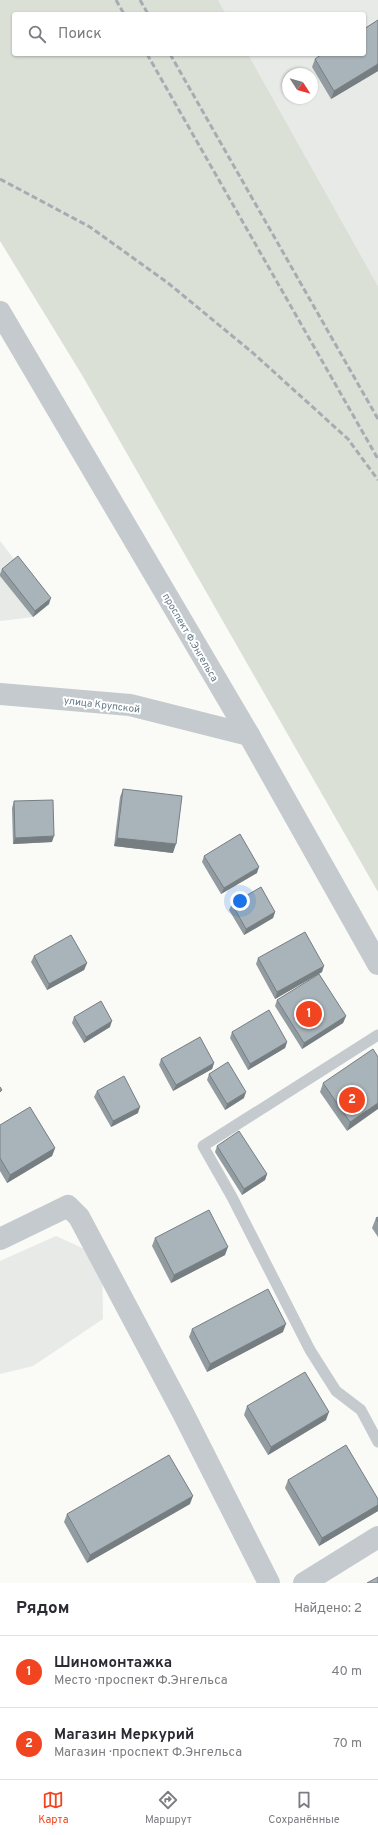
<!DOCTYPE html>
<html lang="ru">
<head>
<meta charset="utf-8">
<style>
	body { margin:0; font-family:Overpass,sans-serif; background:#f7f7f7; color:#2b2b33 }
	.compass { position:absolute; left:282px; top:68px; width:36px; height:36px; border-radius:50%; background:#fff; box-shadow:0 1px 3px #0004; rotate:126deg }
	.you { position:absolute; left:240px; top:901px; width:14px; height:14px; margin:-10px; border:3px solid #fff; border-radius:50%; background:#1a73e8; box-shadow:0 0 0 6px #1a73e833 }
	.badge { display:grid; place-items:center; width:26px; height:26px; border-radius:50%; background:#f14420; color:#fff; font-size:13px; font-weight:700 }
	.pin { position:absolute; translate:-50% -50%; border:2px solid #fff; box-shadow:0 1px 4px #0006 }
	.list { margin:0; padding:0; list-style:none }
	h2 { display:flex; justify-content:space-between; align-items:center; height:52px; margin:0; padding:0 16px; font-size:17px }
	h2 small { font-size:13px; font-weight:400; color:#7c7c81 }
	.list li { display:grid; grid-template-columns:26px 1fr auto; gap:12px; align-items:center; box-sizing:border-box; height:72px; padding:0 16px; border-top:1px solid #e1e1e2 }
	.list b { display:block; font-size:15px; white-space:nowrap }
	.list p { margin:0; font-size:13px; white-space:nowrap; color:#7c7c81 }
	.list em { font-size:13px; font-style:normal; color:#7c7c81 }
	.icon { flex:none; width:22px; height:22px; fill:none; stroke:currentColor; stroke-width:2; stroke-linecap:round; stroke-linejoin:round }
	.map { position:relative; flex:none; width:378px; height:1583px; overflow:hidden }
	.search { position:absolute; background:#fff; box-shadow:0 1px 3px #0004; left:12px; right:12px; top:12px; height:44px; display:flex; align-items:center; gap:10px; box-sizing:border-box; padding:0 14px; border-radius:4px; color:#7c7c81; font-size:15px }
	.sheet { height:196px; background:#fff }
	nav { display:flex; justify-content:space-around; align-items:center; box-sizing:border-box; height:56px; border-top:1px solid #e1e1e2; background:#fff; font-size:11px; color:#7c7c81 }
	nav a { display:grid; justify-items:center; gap:2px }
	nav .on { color:#f14420 }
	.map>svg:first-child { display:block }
</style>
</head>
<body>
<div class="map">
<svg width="378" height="1583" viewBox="0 0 378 1583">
	<rect width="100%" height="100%" fill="#fafaf7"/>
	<g fill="#e8eae8" fill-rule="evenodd">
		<path d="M218 0H378V286L248 54H364V14H226ZM288 74H312V98H288Z"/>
		<path d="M0 541 49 604 33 617 0 621Z"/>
		<path d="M56 1236 102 1257 103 1319 33 1366 0 1374V1261Z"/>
	</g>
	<path fill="#dae0d6" d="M0 0H218L226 14H14V54H248L378 286V892L82 375 0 241Z"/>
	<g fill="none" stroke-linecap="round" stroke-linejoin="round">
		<path stroke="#c4cacd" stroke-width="11" d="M378 1035 203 1146 232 1197 310 1350 336 1391 361 1410 378 1442"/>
		<g stroke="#c4cacd" stroke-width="22">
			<path d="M0 694 130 705 249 735"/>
			<path d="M0 1239 68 1206 79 1217 183 1413 269 1583"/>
			<path d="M304 1583 378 1537"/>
		</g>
		<path stroke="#c4cacd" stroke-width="22" d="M0 312 249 735 378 964"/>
		<g stroke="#a5adb3" stroke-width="3" stroke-dasharray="6 3" stroke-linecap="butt">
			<path d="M116 0 124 14"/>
			<path d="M140 0 148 14"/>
			<path d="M147 54 378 459"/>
			<path d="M170 54 378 419"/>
			<path d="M0 179 90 227 168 283 253 353 348 439 378 480"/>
		</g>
	</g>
	<g fill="#919ba0">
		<path d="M378 20V71L331 99 312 67 315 59Z"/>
		<path d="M2 569 49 604 33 617 0 576V574Z"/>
		<path d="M123 789 173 853 114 846 120 797Z"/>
		<path d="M14 801 52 842 13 844 12 808Z"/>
		<path d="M204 856 257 873 221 894 202 862Z"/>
		<path d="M232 904 275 912 273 918 244 935 229 910Z"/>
		<path d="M34 956 87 963 84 970 47 990 31 962Z"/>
		<path d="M258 958 322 972 275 999 256 964Z"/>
		<path d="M277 1000 346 1016 343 1023 302 1049 275 1006Z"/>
		<path d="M74 1017 110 1027 84 1043 72 1023Z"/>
		<path d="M232 1032 287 1042 285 1048 248 1070 230 1038Z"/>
		<path d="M378 1057 347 1131 320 1092 323 1083Z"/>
		<path d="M161 1059 214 1063 212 1069 173 1091 159 1065Z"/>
		<path d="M209 1074 244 1098 225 1110 207 1080Z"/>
		<path d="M97 1091 138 1113 111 1127 94 1097Z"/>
		<path d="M0 1125 55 1148 52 1156 7 1183 0 1171Z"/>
		<path d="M217 1146 267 1174 265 1180 242 1195 215 1152Z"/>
		<path d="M378 1217V1237L372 1228 376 1218Z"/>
		<path d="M155 1238 225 1255 171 1283 152 1246Z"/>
		<path d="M192 1329 283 1332 207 1372 189 1337Z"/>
		<path d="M247 1406 326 1420 268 1455 244 1415Z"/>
		<path d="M288 1480 378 1499V1511L319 1546 285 1488Z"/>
		<path d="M190 1504 87 1563 64 1522 67 1514Z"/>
	</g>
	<g fill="#767e82">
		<path d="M378 64V71L331 99 334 91Z"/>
		<path d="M51 598 49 604 33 617 35 611Z"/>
		<path d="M54 836 52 842 13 844 15 838Z"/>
		<path d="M117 838 176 844 173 853 114 846Z"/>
		<path d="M259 867 257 873 221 894 224 888Z"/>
		<path d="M275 912 273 918 244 935 246 929Z"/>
		<path d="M87 963 84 970 47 990 49 984Z"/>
		<path d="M324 966 322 972 275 999 277 992Z"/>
		<path d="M346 1016 343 1023 302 1049 304 1043Z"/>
		<path d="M112 1021 110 1027 84 1043 86 1037Z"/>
		<path d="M287 1042 285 1048 248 1070 250 1064Z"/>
		<path d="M214 1063 212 1069 173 1091 176 1085Z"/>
		<path d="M246 1092 244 1098 225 1110 227 1104Z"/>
		<path d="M378 1103V1109L347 1131 350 1122Z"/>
		<path d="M140 1107 138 1113 111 1127 113 1121Z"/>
		<path d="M55 1148 52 1156 7 1183 10 1175Z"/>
		<path d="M267 1174 265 1180 242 1195 244 1189Z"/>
		<path d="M228 1247 225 1255 171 1283 174 1275Z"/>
		<path d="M286 1324 283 1332 207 1372 210 1364Z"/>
		<path d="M329 1412 326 1420 268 1455 271 1447Z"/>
		<path d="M193 1496 190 1504 87 1563 90 1555Z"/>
		<path d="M378 1505V1511L319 1546 322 1538Z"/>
	</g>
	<g fill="#a9b4ba" stroke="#767e82">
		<path d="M378 20V64L334 91 315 59 322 54H364V29Z"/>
		<path d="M18 556 51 598 35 611 2 569Z"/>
		<path d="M123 789 182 796 176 844 117 838Z"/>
		<path d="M53 800 54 836 15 838 14 801Z"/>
		<path d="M240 834 259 867 224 888 204 856Z"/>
		<path d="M261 887 275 912 246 929 232 904Z"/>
		<path d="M305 932 324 966 277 992 258 958Z"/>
		<path d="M71 935 87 963 49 984 34 956Z"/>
		<path d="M319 974 346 1016 304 1043 277 1000Z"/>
		<path d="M101 1001 112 1021 86 1037 74 1017Z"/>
		<path d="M269 1010 287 1042 250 1064 232 1032Z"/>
		<path d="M200 1037 214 1063 176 1085 161 1059Z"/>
		<path d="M373 1049 378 1057V1103L350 1122 323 1083Z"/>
		<path d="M228 1062 246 1092 227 1104 209 1074Z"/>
		<path d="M124 1076 140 1107 113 1121 97 1091Z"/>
		<path d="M0 1087 2 1090 0 1092Z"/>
		<path d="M30 1107 55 1148 10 1175 0 1158V1125Z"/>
		<path d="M239 1131 267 1174 244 1189 217 1146Z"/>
		<path d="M209 1210 228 1247 174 1275 155 1238Z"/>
		<path d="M378 1217V1222L376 1218Z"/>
		<path d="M268 1289 286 1324 210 1364 192 1329Z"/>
		<path d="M305 1372 329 1412 271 1447 247 1406Z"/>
		<path d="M346 1445 378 1499V1505L322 1538 288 1480Z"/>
		<path d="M169 1455 193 1496 90 1555 67 1514Z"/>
		<path d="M378 1577V1583H367Z"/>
	</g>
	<g text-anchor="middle" stroke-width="4" stroke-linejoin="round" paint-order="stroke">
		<g font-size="10" fill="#627885" stroke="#fff">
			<text transform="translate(191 637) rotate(60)" y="4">проспект Ф.Энгельса</text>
			<text transform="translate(102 704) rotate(7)" y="4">улица Крупской</text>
		</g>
	</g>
</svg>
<svg class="compass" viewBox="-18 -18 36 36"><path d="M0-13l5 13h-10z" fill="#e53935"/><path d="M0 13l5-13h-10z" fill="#7c7c81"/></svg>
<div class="you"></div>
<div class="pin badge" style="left:309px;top:1014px">1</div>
<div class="pin badge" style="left:352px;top:1100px">2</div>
<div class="search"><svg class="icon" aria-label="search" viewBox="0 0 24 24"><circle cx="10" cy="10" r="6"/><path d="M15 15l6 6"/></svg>Поиск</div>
</div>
<section class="sheet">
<h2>Рядом<small>Найдено: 2</small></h2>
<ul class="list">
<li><span class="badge">1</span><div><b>Шиномонтажка</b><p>Место · проспект Ф.Энгельса</p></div><em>40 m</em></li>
<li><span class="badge">2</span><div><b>Магазин Меркурий</b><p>Магазин · проспект Ф.Энгельса</p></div><em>70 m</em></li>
</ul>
</section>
<nav>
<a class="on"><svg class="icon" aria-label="map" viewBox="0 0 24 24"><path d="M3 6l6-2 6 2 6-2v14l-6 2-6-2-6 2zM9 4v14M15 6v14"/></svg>Карта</a>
<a><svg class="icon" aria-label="directions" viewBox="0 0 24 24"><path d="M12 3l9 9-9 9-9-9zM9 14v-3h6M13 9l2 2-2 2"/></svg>Маршрут</a>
<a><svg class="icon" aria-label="saved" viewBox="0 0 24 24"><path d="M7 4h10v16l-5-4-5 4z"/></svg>Сохранённые</a>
</nav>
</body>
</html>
